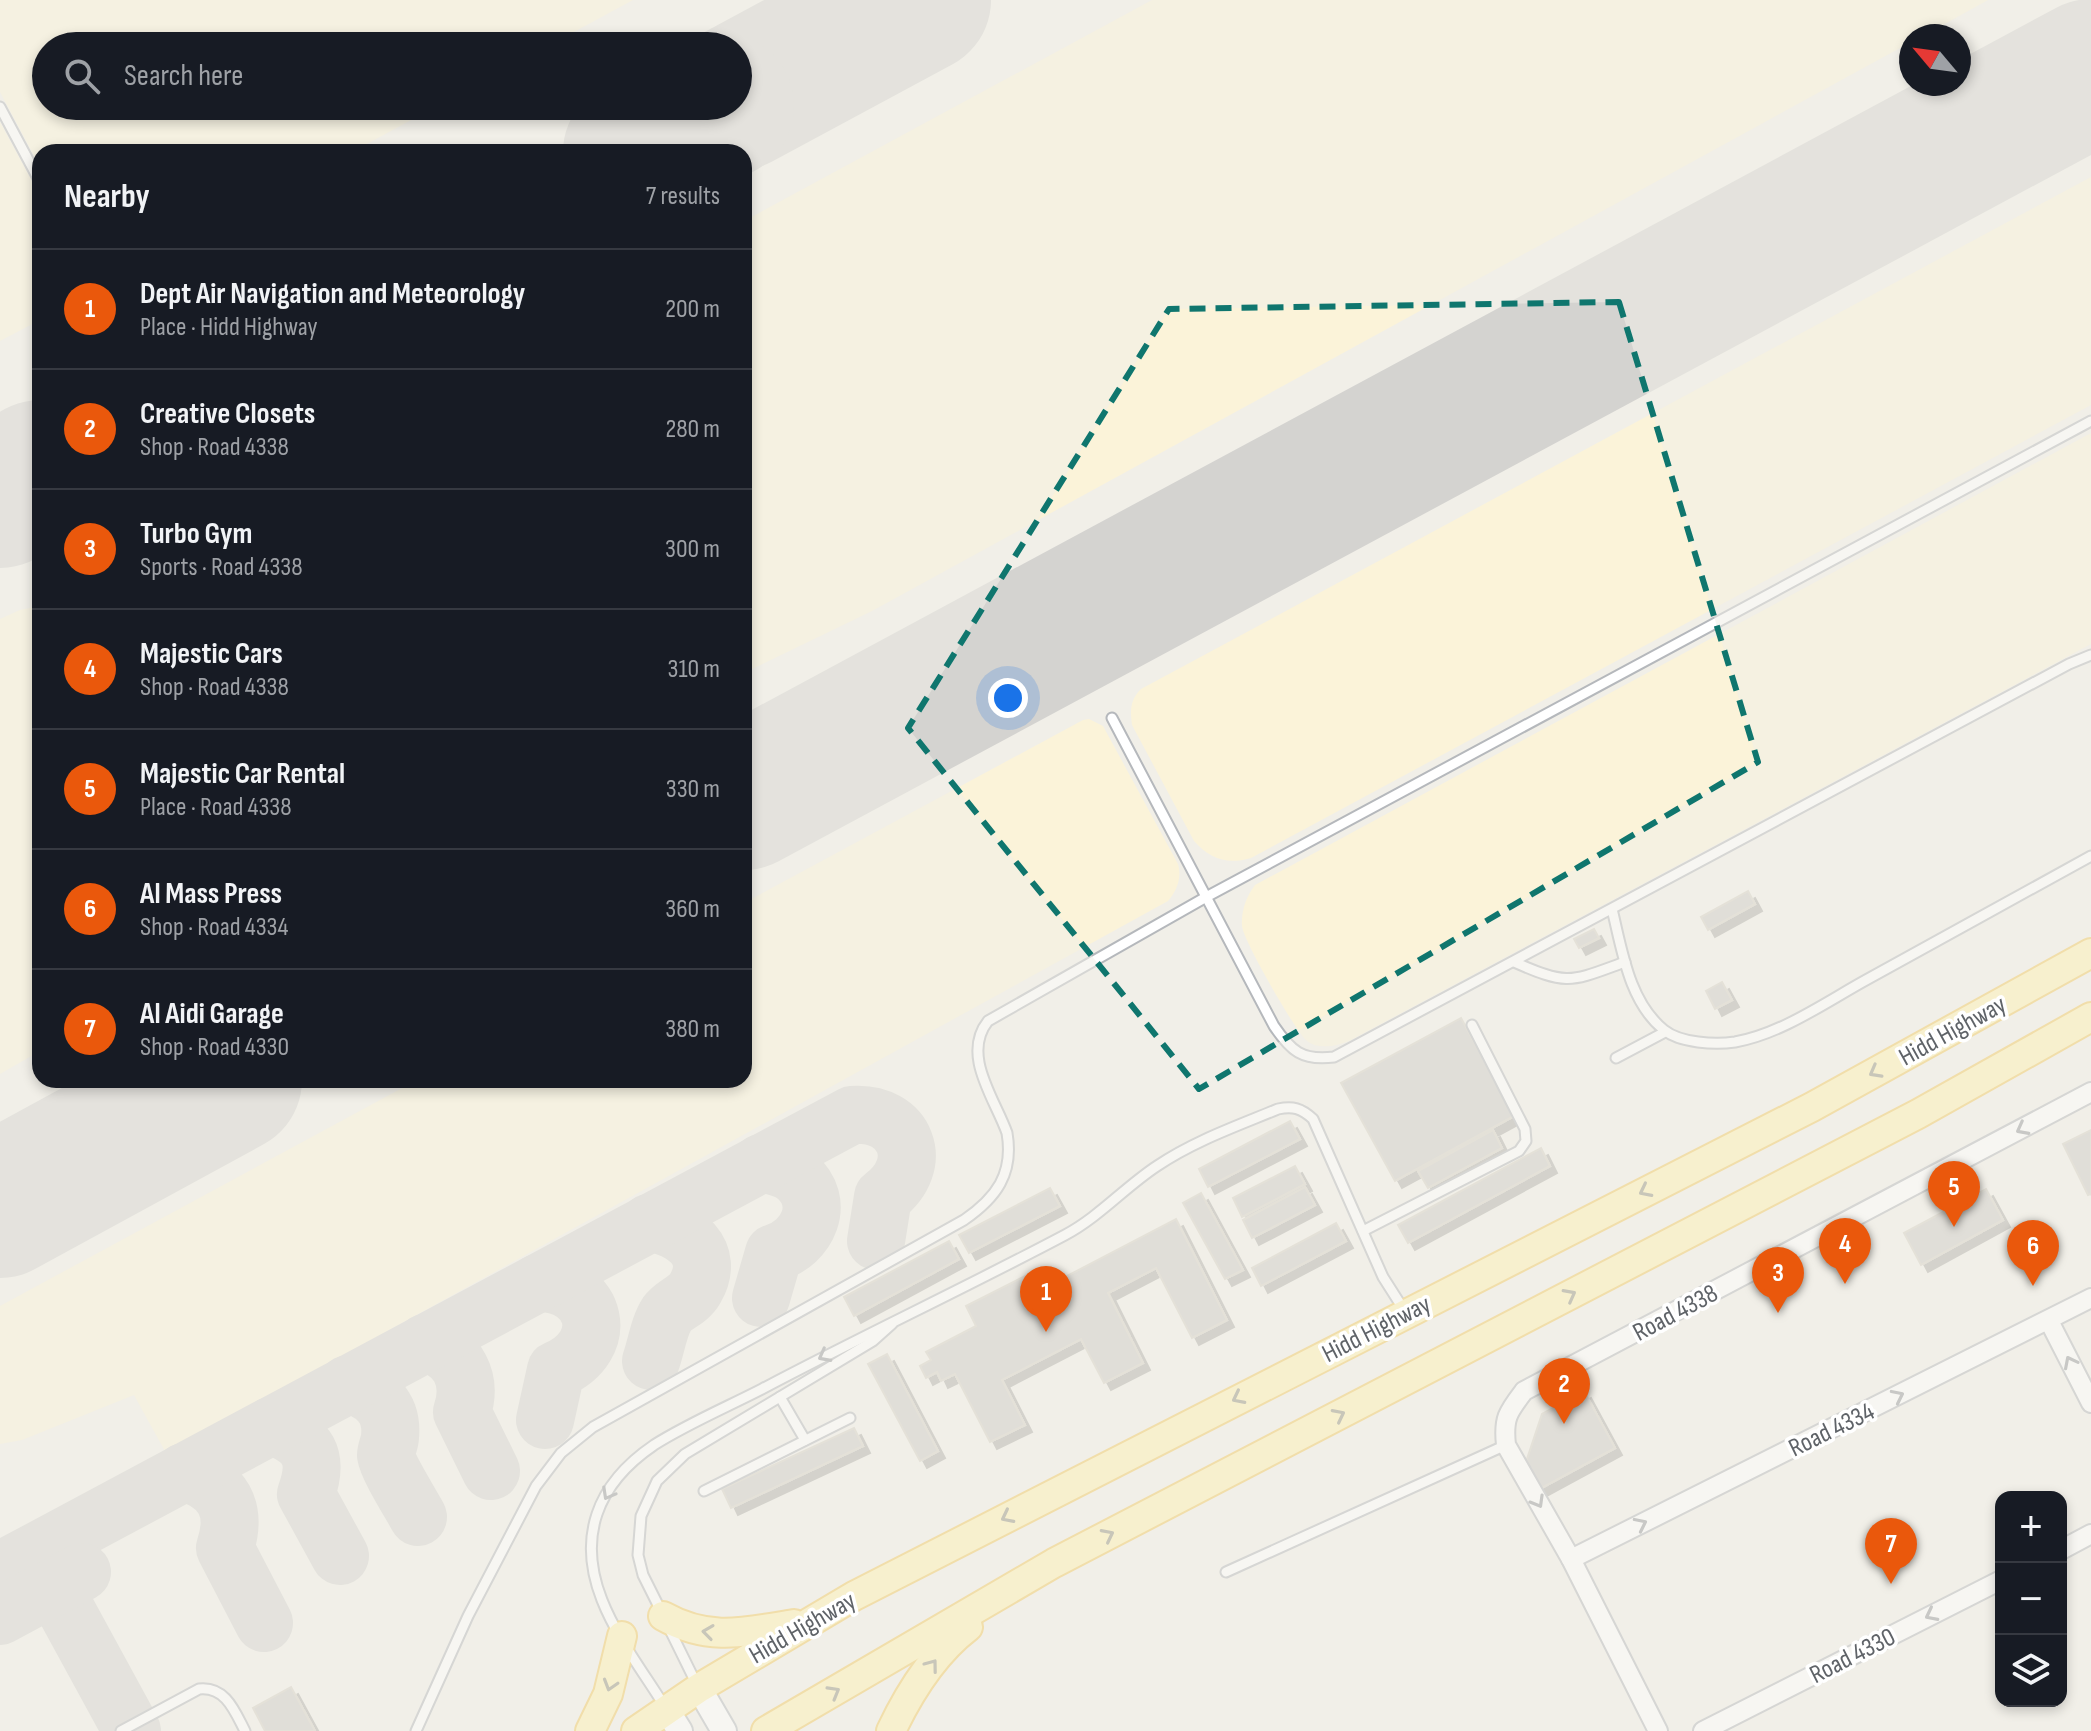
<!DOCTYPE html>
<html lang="en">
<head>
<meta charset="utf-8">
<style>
	body { margin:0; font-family:"Sofia Sans Condensed",sans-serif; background:#20242c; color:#f1f3f6 }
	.controls { position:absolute; right:24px; bottom:24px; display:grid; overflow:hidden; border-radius:16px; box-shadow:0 4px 12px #0003 }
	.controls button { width:72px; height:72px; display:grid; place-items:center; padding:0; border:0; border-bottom:2px solid #363941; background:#171b24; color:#f1f3f6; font:40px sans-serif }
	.compass { position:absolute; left:1899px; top:24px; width:72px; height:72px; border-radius:50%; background:#171b24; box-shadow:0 4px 12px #0003; rotate:299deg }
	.you { position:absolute; left:1008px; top:698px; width:28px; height:28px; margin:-20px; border:6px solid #fff; border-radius:50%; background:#1a73e8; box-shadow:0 0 0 12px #1a73e833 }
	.badge { display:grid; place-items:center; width:52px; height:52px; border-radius:50%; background:#ea580c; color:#fff; font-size:26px; font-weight:700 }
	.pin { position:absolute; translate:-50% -66px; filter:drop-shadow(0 2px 4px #0008) }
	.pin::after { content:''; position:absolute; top:42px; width:28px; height:24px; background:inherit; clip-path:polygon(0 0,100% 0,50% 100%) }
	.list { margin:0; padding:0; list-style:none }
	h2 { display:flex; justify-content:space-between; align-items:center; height:104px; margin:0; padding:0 32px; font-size:34px }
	h2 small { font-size:26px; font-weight:400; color:#9ea1a6 }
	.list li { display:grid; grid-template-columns:52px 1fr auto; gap:24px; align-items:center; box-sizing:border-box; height:120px; padding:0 32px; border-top:2px solid #363941 }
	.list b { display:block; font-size:30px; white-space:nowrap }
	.list p { margin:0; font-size:26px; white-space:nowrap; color:#9ea1a6 }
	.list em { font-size:26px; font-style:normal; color:#9ea1a6 }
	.icon { flex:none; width:44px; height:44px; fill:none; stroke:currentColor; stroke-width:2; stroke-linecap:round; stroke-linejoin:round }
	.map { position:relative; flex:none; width:2091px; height:1731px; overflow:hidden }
	.search { position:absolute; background:#171b24; box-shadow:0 4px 12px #0003; left:32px; top:32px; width:720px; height:88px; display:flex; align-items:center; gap:20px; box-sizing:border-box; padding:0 28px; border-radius:44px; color:#9ea1a6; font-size:30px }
	.panel { position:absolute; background:#171b24; box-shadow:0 4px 12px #0003; left:32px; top:144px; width:720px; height:944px; border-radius:24px }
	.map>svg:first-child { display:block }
</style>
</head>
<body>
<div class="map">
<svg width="2091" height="1731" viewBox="0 0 2091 1731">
	<defs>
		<filter id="shadow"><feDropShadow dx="7" dy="7" stdDeviation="0" flood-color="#0004"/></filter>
	</defs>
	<rect width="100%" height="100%" fill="#f1efe8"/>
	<g fill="#fbf3d9">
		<path d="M0 0H633L548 46H46V106H437L352 152H40V167L0 92Z"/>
		<path d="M1152 0H1988L1923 36H1911V42L872 611 744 673V221Z"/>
		<path d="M0 122 40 196V320L0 341Z"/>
		<path d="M2091 177V405L1251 858C1227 865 1210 859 1194 841L1132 725C1130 710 1130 700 1141 689Z"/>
		<path d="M2091 433V644L1349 1041C1336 1046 1319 1050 1307 1041 1295 1031 1243 940 1242 926 1241 911 1246 897 1255 885Z"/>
		<path d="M40 606V1051L0 1074V619L20 610Z"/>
		<path d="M1089 719 1103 726 1178 864C1182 878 1177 890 1168 901L166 1453 134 1395 22 1440 0 1444V1306L417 1080H744V903L1083 720Z"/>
	</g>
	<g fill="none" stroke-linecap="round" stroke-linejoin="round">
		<g stroke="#d4d3d0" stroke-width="58">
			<path d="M29 479 40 480"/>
			<path d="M761 1163C773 1166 786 1168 796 1176 827 1202 808 1243 774 1253L761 1298"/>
			<path d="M649 1223C683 1227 717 1252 695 1289 688 1301 674 1304 667 1314 659 1326 656 1347 651 1361"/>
			<path d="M538 1283C598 1283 612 1346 556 1370L545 1420"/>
			<path d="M425 1343C458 1351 473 1379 462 1412L491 1471"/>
			<path d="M348 1384C375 1392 393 1407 390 1437 390 1442 386 1450 386 1455 388 1468 411 1504 418 1517"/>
			<path d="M271 1426C308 1439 320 1456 306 1494L340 1556"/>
			<path d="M184 1472C223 1484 238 1508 225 1548L264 1623"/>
			<path d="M0 1571 852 1115C906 1111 927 1164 883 1197L876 1241"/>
			<path d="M54 1588 132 1731"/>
			<path d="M0 1616 82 1572"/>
		</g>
		<g stroke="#d4d3d0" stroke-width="146">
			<path d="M738 97 918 0"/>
			<path d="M636 152 721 106"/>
			<path d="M0 495 40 473"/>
			<path d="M744 797 2091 72"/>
			<path d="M0 1205 229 1080"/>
		</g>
	</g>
	<g fill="#cccac5" stroke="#d6d1c6" stroke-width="2" filter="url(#shadow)">
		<path d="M1748 891 1755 904 1708 930 1701 917Z"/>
		<path d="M1594 929 1599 938 1579 948 1574 939Z"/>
		<path d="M1722 982 1732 1000 1715 1009 1706 991Z"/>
		<path d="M1461 1018 1514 1116 1395 1181 1341 1083Z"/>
		<path d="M1290 1121 1300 1139 1208 1187 1199 1169Z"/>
		<path d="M1493 1130 1502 1148 1428 1188 1418 1171Z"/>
		<path d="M2091 1130V1194L2088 1195 2063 1144Z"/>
		<path d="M1541 1148 1550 1166 1408 1243 1398 1225Z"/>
		<path d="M1295 1166 1305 1184 1242 1217 1233 1198Z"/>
		<path d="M1305 1187 1315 1205 1252 1238 1243 1220Z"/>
		<path d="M1050 1188 1060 1206 969 1253 959 1235Z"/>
		<path d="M1986 1189 2003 1220 1921 1265 1904 1233Z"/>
		<path d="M1201 1193 1243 1270 1225 1279 1183 1203Z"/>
		<path d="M1176 1219 1227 1320 1192 1338 1156 1268 1108 1293 1143 1363 1104 1383 1081 1339 1002 1380 1025 1425 990 1442 955 1374 941 1381 937 1372 926 1378 920 1366 931 1360 926 1352 976 1326 966 1306 1037 1270 1046 1287Z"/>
		<path d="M1336 1223 1346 1241 1261 1286 1252 1268Z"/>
		<path d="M949 1241 959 1259 854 1316 844 1297Z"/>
		<path d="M887 1354 938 1451 920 1461 868 1364Z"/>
		<path d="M1584 1391 1615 1448 1538 1490 1525 1465 1542 1414Z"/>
		<path d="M854 1428 863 1446 731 1508 722 1489Z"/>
		<path d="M291 1687 315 1731H265L253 1708Z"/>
	</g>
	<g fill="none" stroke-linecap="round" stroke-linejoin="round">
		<g stroke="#b5b8bc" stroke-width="13">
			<g id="service">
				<path d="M0 107 40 182"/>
				<path d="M1112 718 1274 1026C1291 1051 1302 1061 1334 1057L2069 664 2091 655"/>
				<path d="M1612 909C1622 950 1629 1002 1664 1030 1680 1043 1715 1045 1735 1042 1781 1034 1826 1002 1866 980 1941 939 2016 897 2091 856"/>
				<path d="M1514 962C1569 986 1570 982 1625 962"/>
				<path d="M1616 1058 1665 1032"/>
				<path d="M1363 1231 1519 1151 1526 1141 1525 1129 1472 1025"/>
				<path d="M780 1397 805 1440"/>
				<path d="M704 1491 850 1418"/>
				<path d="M1226 1572 1506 1445"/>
				<path d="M662 1613 643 1575 638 1555 641 1516 657 1481 685 1454 873 1341 892 1324"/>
				<path d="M668 1626 697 1685"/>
				<path d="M665 1707C630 1650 573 1585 597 1514 607 1484 629 1462 654 1445 687 1424 727 1407 762 1389 862 1336 965 1288 1065 1235 1099 1217 1125 1187 1157 1166 1194 1141 1237 1126 1278 1109 1293 1106 1301 1108 1313 1119L1383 1277 1404 1310"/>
				<path d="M121 1731 199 1689C226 1686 235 1712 245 1731"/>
				<path d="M416 1731 468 1616 536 1486 561 1453 593 1427 964 1220C996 1198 1014 1174 1007 1133 995 1099 961 1055 988 1021L1208 896 2091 421"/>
			</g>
		</g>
		<g stroke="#b5b8bc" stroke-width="22">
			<g id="minor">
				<path d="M2049 1321 2091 1403"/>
				<path d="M2061 1550 2091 1534"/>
				<path d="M1571 1559 2091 1298"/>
				<path d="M1658 1731 1571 1559 1506 1445C1503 1418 1508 1412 1524 1391L2091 1092"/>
				<path d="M1703 1731 2001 1580"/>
			</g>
		</g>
		<g stroke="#b6babf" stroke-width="28">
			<g id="secondary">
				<path d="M699 1688 724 1731"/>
				<path d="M667 1710 680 1731"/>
			</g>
		</g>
		<g stroke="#f2c960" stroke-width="32">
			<g id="primary">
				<path d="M663 1616C709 1642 745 1632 794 1624"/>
				<path d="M590 1731 608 1694 622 1636"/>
				<path d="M636 1731 699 1688 854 1596 1812 1107 2091 953"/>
				<path d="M766 1731 1054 1563 1918 1114 2091 1017"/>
				<path d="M891 1731C909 1693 934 1653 968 1627"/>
			</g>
		</g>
		<use href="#service" stroke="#fff" stroke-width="9"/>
		<use href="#minor" stroke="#fff" stroke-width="18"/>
		<use href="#secondary" stroke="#fff" stroke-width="24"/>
		<use href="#primary" stroke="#fff2af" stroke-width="28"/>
	</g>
	<defs><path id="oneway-chevron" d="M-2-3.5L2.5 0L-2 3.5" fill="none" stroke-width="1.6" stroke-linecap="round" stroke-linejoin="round" transform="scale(2)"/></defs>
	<g stroke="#979581">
		<use href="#oneway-chevron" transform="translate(1875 1072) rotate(151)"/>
		<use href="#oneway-chevron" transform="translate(1645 1191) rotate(153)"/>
		<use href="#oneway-chevron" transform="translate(1570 1295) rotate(-28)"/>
		<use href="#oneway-chevron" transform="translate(1238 1398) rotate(153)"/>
		<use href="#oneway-chevron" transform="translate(1339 1415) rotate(-27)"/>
		<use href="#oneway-chevron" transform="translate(1007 1517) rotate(153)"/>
		<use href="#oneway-chevron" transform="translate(1108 1535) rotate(-27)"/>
		<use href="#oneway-chevron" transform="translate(708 1632) rotate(-172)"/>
		<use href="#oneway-chevron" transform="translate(932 1665) rotate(-53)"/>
		<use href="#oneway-chevron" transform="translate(610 1685) rotate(107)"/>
		<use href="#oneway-chevron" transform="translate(834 1692) rotate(-30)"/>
	</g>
	<g stroke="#979a9d">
		<use href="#oneway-chevron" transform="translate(2022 1129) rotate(152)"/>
		<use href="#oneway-chevron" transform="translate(824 1356) rotate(152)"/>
		<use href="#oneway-chevron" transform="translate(2070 1362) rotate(-117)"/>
		<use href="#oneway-chevron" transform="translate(1898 1396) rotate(-26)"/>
		<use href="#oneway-chevron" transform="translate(608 1494) rotate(119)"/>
		<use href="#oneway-chevron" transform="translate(1538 1502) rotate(60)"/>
		<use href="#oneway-chevron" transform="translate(1641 1524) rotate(-26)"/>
		<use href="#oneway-chevron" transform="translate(1931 1615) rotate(153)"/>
	</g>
	<path d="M0 0H2091V1731H0ZM1619 302 1758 762 1199 1089 908 728 1169 309Z" fill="#f1efe8" fill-opacity=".55" fill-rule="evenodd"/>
	<path fill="none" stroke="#0f766e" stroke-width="6" stroke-dasharray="16 10" stroke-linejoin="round" d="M1619 302 1758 762 1199 1089 908 728 1169 309Z"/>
	<g text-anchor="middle" stroke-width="7" stroke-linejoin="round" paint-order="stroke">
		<g font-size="26" fill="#5f6368" stroke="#fff">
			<text transform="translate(1952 1030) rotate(-29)" y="9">Hidd Highway</text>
			<text transform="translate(1675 1312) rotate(-28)" y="9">Road 4338</text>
			<text transform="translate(1376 1328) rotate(-27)" y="9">Hidd Highway</text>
			<text transform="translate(1831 1429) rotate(-26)" y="9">Road 4334</text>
			<text transform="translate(802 1627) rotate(-30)" y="9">Hidd Highway</text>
			<text transform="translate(1852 1655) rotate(-27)" y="9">Road 4330</text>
		</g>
	</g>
</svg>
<div class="controls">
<button>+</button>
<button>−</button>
<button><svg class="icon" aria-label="layers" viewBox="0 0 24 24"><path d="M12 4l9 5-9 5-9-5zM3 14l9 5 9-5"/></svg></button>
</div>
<svg class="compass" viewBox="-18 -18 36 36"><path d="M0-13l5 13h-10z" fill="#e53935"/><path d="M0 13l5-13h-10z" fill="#9ea1a6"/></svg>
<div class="you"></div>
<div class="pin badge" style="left:1046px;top:1332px">1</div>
<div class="pin badge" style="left:1564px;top:1424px">2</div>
<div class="pin badge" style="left:1778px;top:1313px">3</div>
<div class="pin badge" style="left:1845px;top:1284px">4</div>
<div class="pin badge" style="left:1954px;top:1227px">5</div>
<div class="pin badge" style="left:2033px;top:1286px">6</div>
<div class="pin badge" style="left:1891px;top:1584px">7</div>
<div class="search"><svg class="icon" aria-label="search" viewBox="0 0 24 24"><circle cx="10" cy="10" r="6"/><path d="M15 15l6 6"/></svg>Search here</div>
<section class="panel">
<h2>Nearby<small>7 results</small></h2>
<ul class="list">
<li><span class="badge">1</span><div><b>Dept Air Navigation and Meteorology</b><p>Place · Hidd Highway</p></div><em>200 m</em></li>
<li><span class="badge">2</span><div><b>Creative Closets</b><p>Shop · Road 4338</p></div><em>280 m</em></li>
<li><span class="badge">3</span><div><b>Turbo Gym</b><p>Sports · Road 4338</p></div><em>300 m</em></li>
<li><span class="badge">4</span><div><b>Majestic Cars</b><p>Shop · Road 4338</p></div><em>310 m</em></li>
<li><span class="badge">5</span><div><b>Majestic Car Rental</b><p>Place · Road 4338</p></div><em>330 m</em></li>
<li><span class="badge">6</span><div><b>Al Mass Press</b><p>Shop · Road 4334</p></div><em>360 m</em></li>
<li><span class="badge">7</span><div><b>Al Aidi Garage</b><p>Shop · Road 4330</p></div><em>380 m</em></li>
</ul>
</section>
</div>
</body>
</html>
